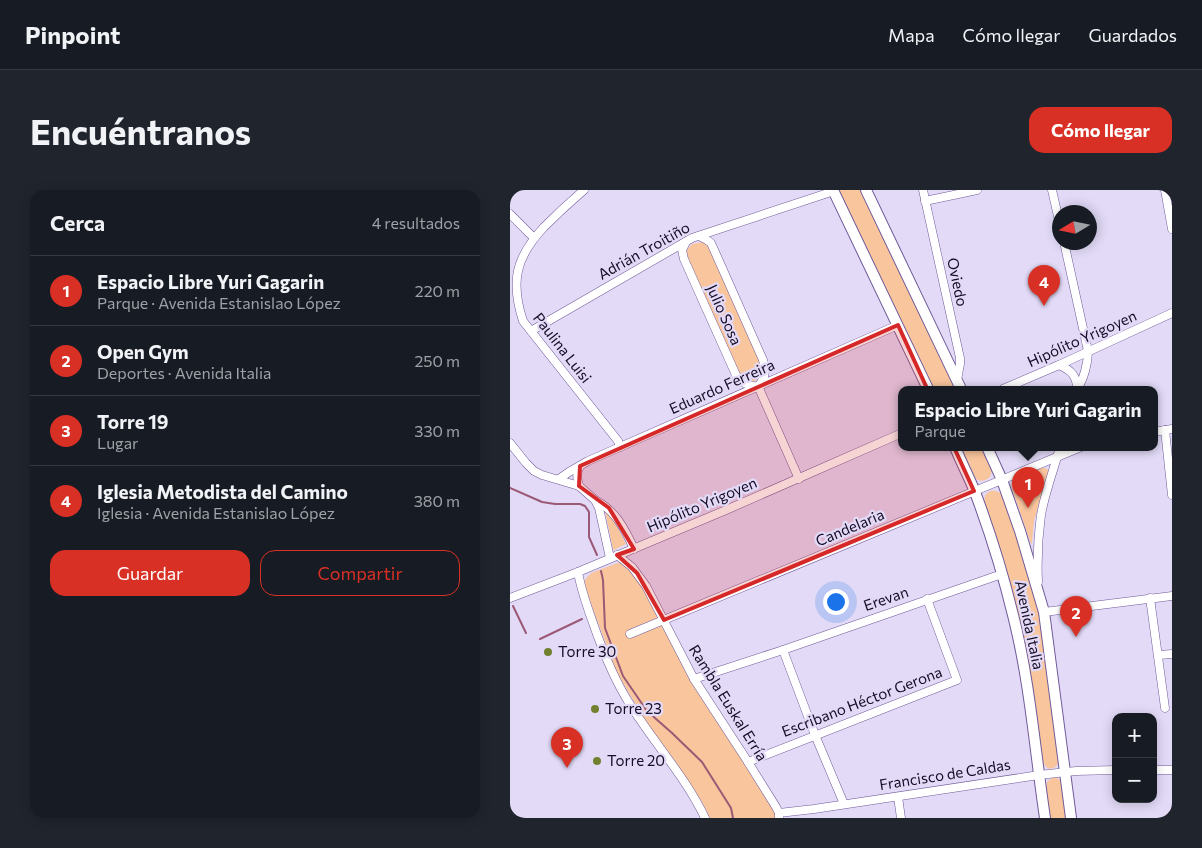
<!DOCTYPE html>
<html lang="es">
<head>
<meta charset="utf-8">
<style>
	body { margin:0; font-family:Commissioner,sans-serif; background:#20242c; color:#f1f3f6 }
	.controls { position:absolute; right:15px; bottom:15px; display:grid; overflow:hidden; border-radius:10px; box-shadow:0 2px 12px #0003 }
	.controls button { width:45px; height:45px; display:grid; place-items:center; padding:0; border:0; border-bottom:1px solid #363941; background:#171b24; color:#f1f3f6; font:25px sans-serif }
	.compass { position:absolute; left:542px; top:15px; width:45px; height:45px; border-radius:50%; background:#171b24; box-shadow:0 2px 12px #0003; rotate:260deg }
	.you { position:absolute; left:325px; top:411px; width:18px; height:18px; margin:-12px; border:4px solid #fff; border-radius:50%; background:#1a73e8; box-shadow:0 0 0 8px #1a73e833 }
	.badge { display:grid; place-items:center; width:32px; height:32px; border-radius:50%; background:#d93025; color:#fff; font-size:16px; font-weight:700 }
	.pin { position:absolute; translate:-50% -41px; filter:drop-shadow(0 1px 2px #0008) }
	.pin::after { content:''; position:absolute; top:26px; width:18px; height:15px; background:inherit; clip-path:polygon(0 0,100% 0,50% 100%) }
	.popup { position:absolute; left:388px; top:196px; width:260px; height:65px; box-sizing:border-box; display:grid; place-content:center; border-radius:10px; background:#171b24; filter:drop-shadow(0 1px 4px #0005); font-size:16px; white-space:nowrap; color:#9ea1a6 }
	.popup b { font-size:19px; color:#f1f3f6 }
	.popup::after { content:''; position:absolute; left:50%; top:100%; margin-left:-10px; border:10px solid transparent; border-top-color:#171b24 }
	.list { margin:0; padding:0; list-style:none }
	h2 { display:flex; justify-content:space-between; align-items:center; height:65px; margin:0; padding:0 20px; font-size:21px }
	h2 small { font-size:16px; font-weight:400; color:#9ea1a6 }
	.list li { display:grid; grid-template-columns:32px 1fr auto; gap:15px; align-items:center; box-sizing:border-box; height:70px; padding:0 20px; border-top:1px solid #363941 }
	.list b { display:block; font-size:19px; white-space:nowrap }
	.list p { margin:0; font-size:16px; white-space:nowrap; color:#9ea1a6 }
	.list em { font-size:16px; font-style:normal; color:#9ea1a6 }
	.actions { display:flex; gap:10px; padding:15px 20px }
	.actions a { flex:1; padding:11px 0; border:1px solid #d93025; border-radius:15px; text-align:center; font-size:18px; color:#d93025 }
	.actions .main { background:#d93025; color:#fff }
	.map { position:relative; flex:none; width:662px; height:628px; overflow:hidden; border-radius:15px }
	header { display:flex; align-items:center; gap:30px; box-sizing:border-box; height:70px; padding:0 25px; background:#171b24; border-bottom:1px solid #363941 }
	header strong { font-size:24px }
	nav { display:flex; gap:28px; margin-inline-start:auto; font-size:18px }
	.intro { display:flex; align-items:center; justify-content:space-between; box-sizing:border-box; height:120px; padding:0 30px }
	h1 { margin:0; font-size:35px }
	.button { padding:12px 22px; border-radius:15px; background:#d93025; color:#fff; font-size:18px; font-weight:700 }
	main { display:flex; gap:30px; padding:0 30px }
	aside { flex:1; background:#171b24; border-radius:15px; box-shadow:0 2px 12px #0003 }
	.map>svg:first-child { display:block }
</style>
</head>
<body>
<header>
<strong>Pinpoint</strong>
<nav><a>Mapa</a><a>Cómo llegar</a><a>Guardados</a></nav>
</header>
<div class="intro"><h1>Encuéntranos</h1><a class="button">Cómo llegar</a></div>
<main>
<aside>
<h2>Cerca<small>4 resultados</small></h2>
<ul class="list">
<li><span class="badge">1</span><div><b>Espacio Libre Yuri Gagarin</b><p>Parque · Avenida Estanislao López</p></div><em>220 m</em></li>
<li><span class="badge">2</span><div><b>Open Gym</b><p>Deportes · Avenida Italia</p></div><em>250 m</em></li>
<li><span class="badge">3</span><div><b>Torre 19</b><p>Lugar</p></div><em>330 m</em></li>
<li><span class="badge">4</span><div><b>Iglesia Metodista del Camino</b><p>Iglesia · Avenida Estanislao López</p></div><em>380 m</em></li>
</ul>
<div class="actions"><a class="main">Guardar</a><a>Compartir</a></div>
</aside>
<div class="map">
<svg width="662" height="628" viewBox="0 0 662 628">
	<rect width="100%" height="100%" fill="#e2daf7"/>
	<g fill="#f9c59d">
		<path d="M329 0H350L446 199H424Z"/>
		<path d="M193 52 197 55 201 60 253 178 251 188C244 192 239 193 231 190L176 64 177 60 182 54Z"/>
		<path d="M450 257H473L482 278V281L480 287C476 291 470 292 466 289Z"/>
		<path d="M530 278H535L538 280V282L524 331 522 353 521 354 502 299 501 294 504 290Z"/>
		<path d="M480 301C487 300 491 302 493 308L509 353 530 423 549 571C546 580 537 582 533 572L523 506 474 313 475 305Z"/>
		<path d="M95 321C102 325 112 346 116 354L104 360 103 359Z"/>
		<path d="M110 372C139 389 162 458 179 488 195 514 213 539 230 564 242 582 252 601 264 619L267 628H200L192 612 179 593 138 535 107 483 84 422 77 402 74 391 81 383Z"/>
		<path d="M543 587 549 589 552 593 557 628H540L536 597 537 592Z"/>
	</g>
	<g fill="none" stroke-linecap="round" stroke-linejoin="round">
		<g stroke="#9b5976" stroke-width="2">
			<path d="M0 298 32 312 45 314H70L75 316 79 322V347L87 365"/>
			<path d="M91 381 93 390 95 438 113 486 137 521 162 543 192 572 221 618 223 628"/>
			<path d="M3 416 16 443"/>
			<path d="M30 449 72 429"/>
		</g>
		<g stroke="#705999" stroke-width="9">
			<g id="minor">
				<path d="M74 0C60 12 47 24 34 37 6 67 0 91 13 131L108 251 110 257"/>
				<path d="M413 0 450 168V174L447 190"/>
				<path d="M542 0 550 35"/>
				<path d="M655 0 662 39"/>
				<path d="M415 11 467 0"/>
				<path d="M0 24 24 48"/>
				<path d="M176 52 172 60 174 69 226 185C232 193 238 197 248 196 256 188 256 180 253 170L201 53 197 50 189 46"/>
				<path d="M554 52 578 161C578 173 574 189 567 199"/>
				<path d="M21 141 182 48 324 1"/>
				<path d="M549 175C561 180 567 186 567 199"/>
				<path d="M248 196 289 289"/>
				<path d="M493 199 549 175 662 123"/>
				<path d="M655 240 662 305"/>
				<path d="M644 242 662 239"/>
				<path d="M0 253 16 273 24 281 32 285 69 296 85 310 89 318 100 368"/>
				<path d="M49 289 59 282 78 271 388 135"/>
				<path d="M69 296C67 288 66 283 70 276"/>
				<path d="M85 310C105 320 115 339 124 359"/>
				<path d="M107 365 122 377 136 396 184 489 238 572 266 617 269 623V628"/>
				<path d="M68 382C71 400 77 416 83 433 93 462 104 490 121 516 145 554 176 588 195 628"/>
				<path d="M528 392C527 369 528 347 531 325 535 302 544 279 550 257"/>
				<path d="M0 408 68 382 216 320 392 243"/>
				<path d="M640 408 655 518"/>
				<path d="M534 422 662 406"/>
				<path d="M120 444 571 257"/>
				<path d="M273 460 305 545 334 614"/>
				<path d="M649 465 662 464"/>
				<path d="M184 489 273 460 492 384"/>
				<path d="M238 572 447 490 417 409"/>
				<path d="M643 580H662"/>
				<path d="M388 607 391 628"/>
				<path d="M269 623 304 619 529 585 566 581 606 580"/>
			</g>
		</g>
		<g stroke="#705999" stroke-width="12">
			<g id="major">
				<path d="M323 0 418 199"/>
				<path d="M356 0 451 199"/>
				<path d="M445 257C451 272 459 287 465 302 480 342 493 384 503 425 520 492 525 561 535 628"/>
				<path d="M477 257 492 290 510 341 534 422 561 628"/>
			</g>
		</g>
		<use href="#minor" stroke="#fff" stroke-width="8"/>
		<use href="#major" stroke="#fff" stroke-width="10"/>
	</g>
	<path fill="#d62828" fill-opacity="0.2" stroke="#d62828" stroke-width="4" stroke-linejoin="round" d="M388 135 464 301 154 430 127 383 107 365 124 359 99 318 69 296 70 276Z"/>
	<g fill="#718130" stroke="#e2daf7" stroke-width="2">
		<circle cx="38" cy="462" r="5"/>
		<circle cx="85" cy="519" r="5"/>
		<circle cx="87" cy="571" r="5"/>
	</g>
	<g text-anchor="middle" stroke-width="4.5" stroke-linejoin="round" paint-order="stroke">
		<g font-size="15" fill="#160c25" stroke="#e2daf7">
			<text transform="translate(134 61) rotate(-29)" y="5">Adrián Troitiño</text>
			<text transform="translate(447 92) rotate(78)" y="5">Oviedo</text>
			<text transform="translate(214 125) rotate(66)" y="5">Julio Sosa</text>
			<text transform="translate(572 149) rotate(-24)" y="5">Hipólito Yrigoyen</text>
			<text transform="translate(52 158) rotate(52)" y="5">Paulina Luisi</text>
			<text transform="translate(212 197) rotate(-24)" y="5">Eduardo Ferreira</text>
			<text transform="translate(192 315) rotate(-23)" y="5">Hipólito Yrigoyen</text>
			<text transform="translate(340 338) rotate(-23)" y="5">Candelaria</text>
			<text transform="translate(376 409) rotate(-19)" y="5">Erevan</text>
			<text transform="translate(519 435) rotate(78)" y="5">Avenida Italia</text>
			<text transform="translate(352 512) rotate(-21)" y="5">Escribano Héctor Gerona</text>
			<text transform="translate(218 513) rotate(58)" y="5">Rambla Euskal Erría</text>
			<text transform="translate(435 585) rotate(-9)" y="5">Francisco de Caldas</text>
		</g>
		<g font-size="15" fill="#160c25" stroke="#e2daf7" text-anchor="start">
			<text x="48" y="467">Torre 30</text>
			<text x="95" y="524">Torre 23</text>
			<text x="97" y="576">Torre 20</text>
		</g>
	</g>
</svg>
<div class="controls">
<button>+</button>
<button>−</button>
</div>
<svg class="compass" viewBox="-18 -18 36 36"><path d="M0-13l5 13h-10z" fill="#e53935"/><path d="M0 13l5-13h-10z" fill="#9ea1a6"/></svg>
<div class="you"></div>
<div class="pin badge" style="left:518px;top:318px">1</div>
<div class="popup"><b>Espacio Libre Yuri Gagarin</b>Parque</div>
<div class="pin badge" style="left:566px;top:447px">2</div>
<div class="pin badge" style="left:57px;top:578px">3</div>
<div class="pin badge" style="left:534px;top:116px">4</div>
</div>
</main>
</body>
</html>
